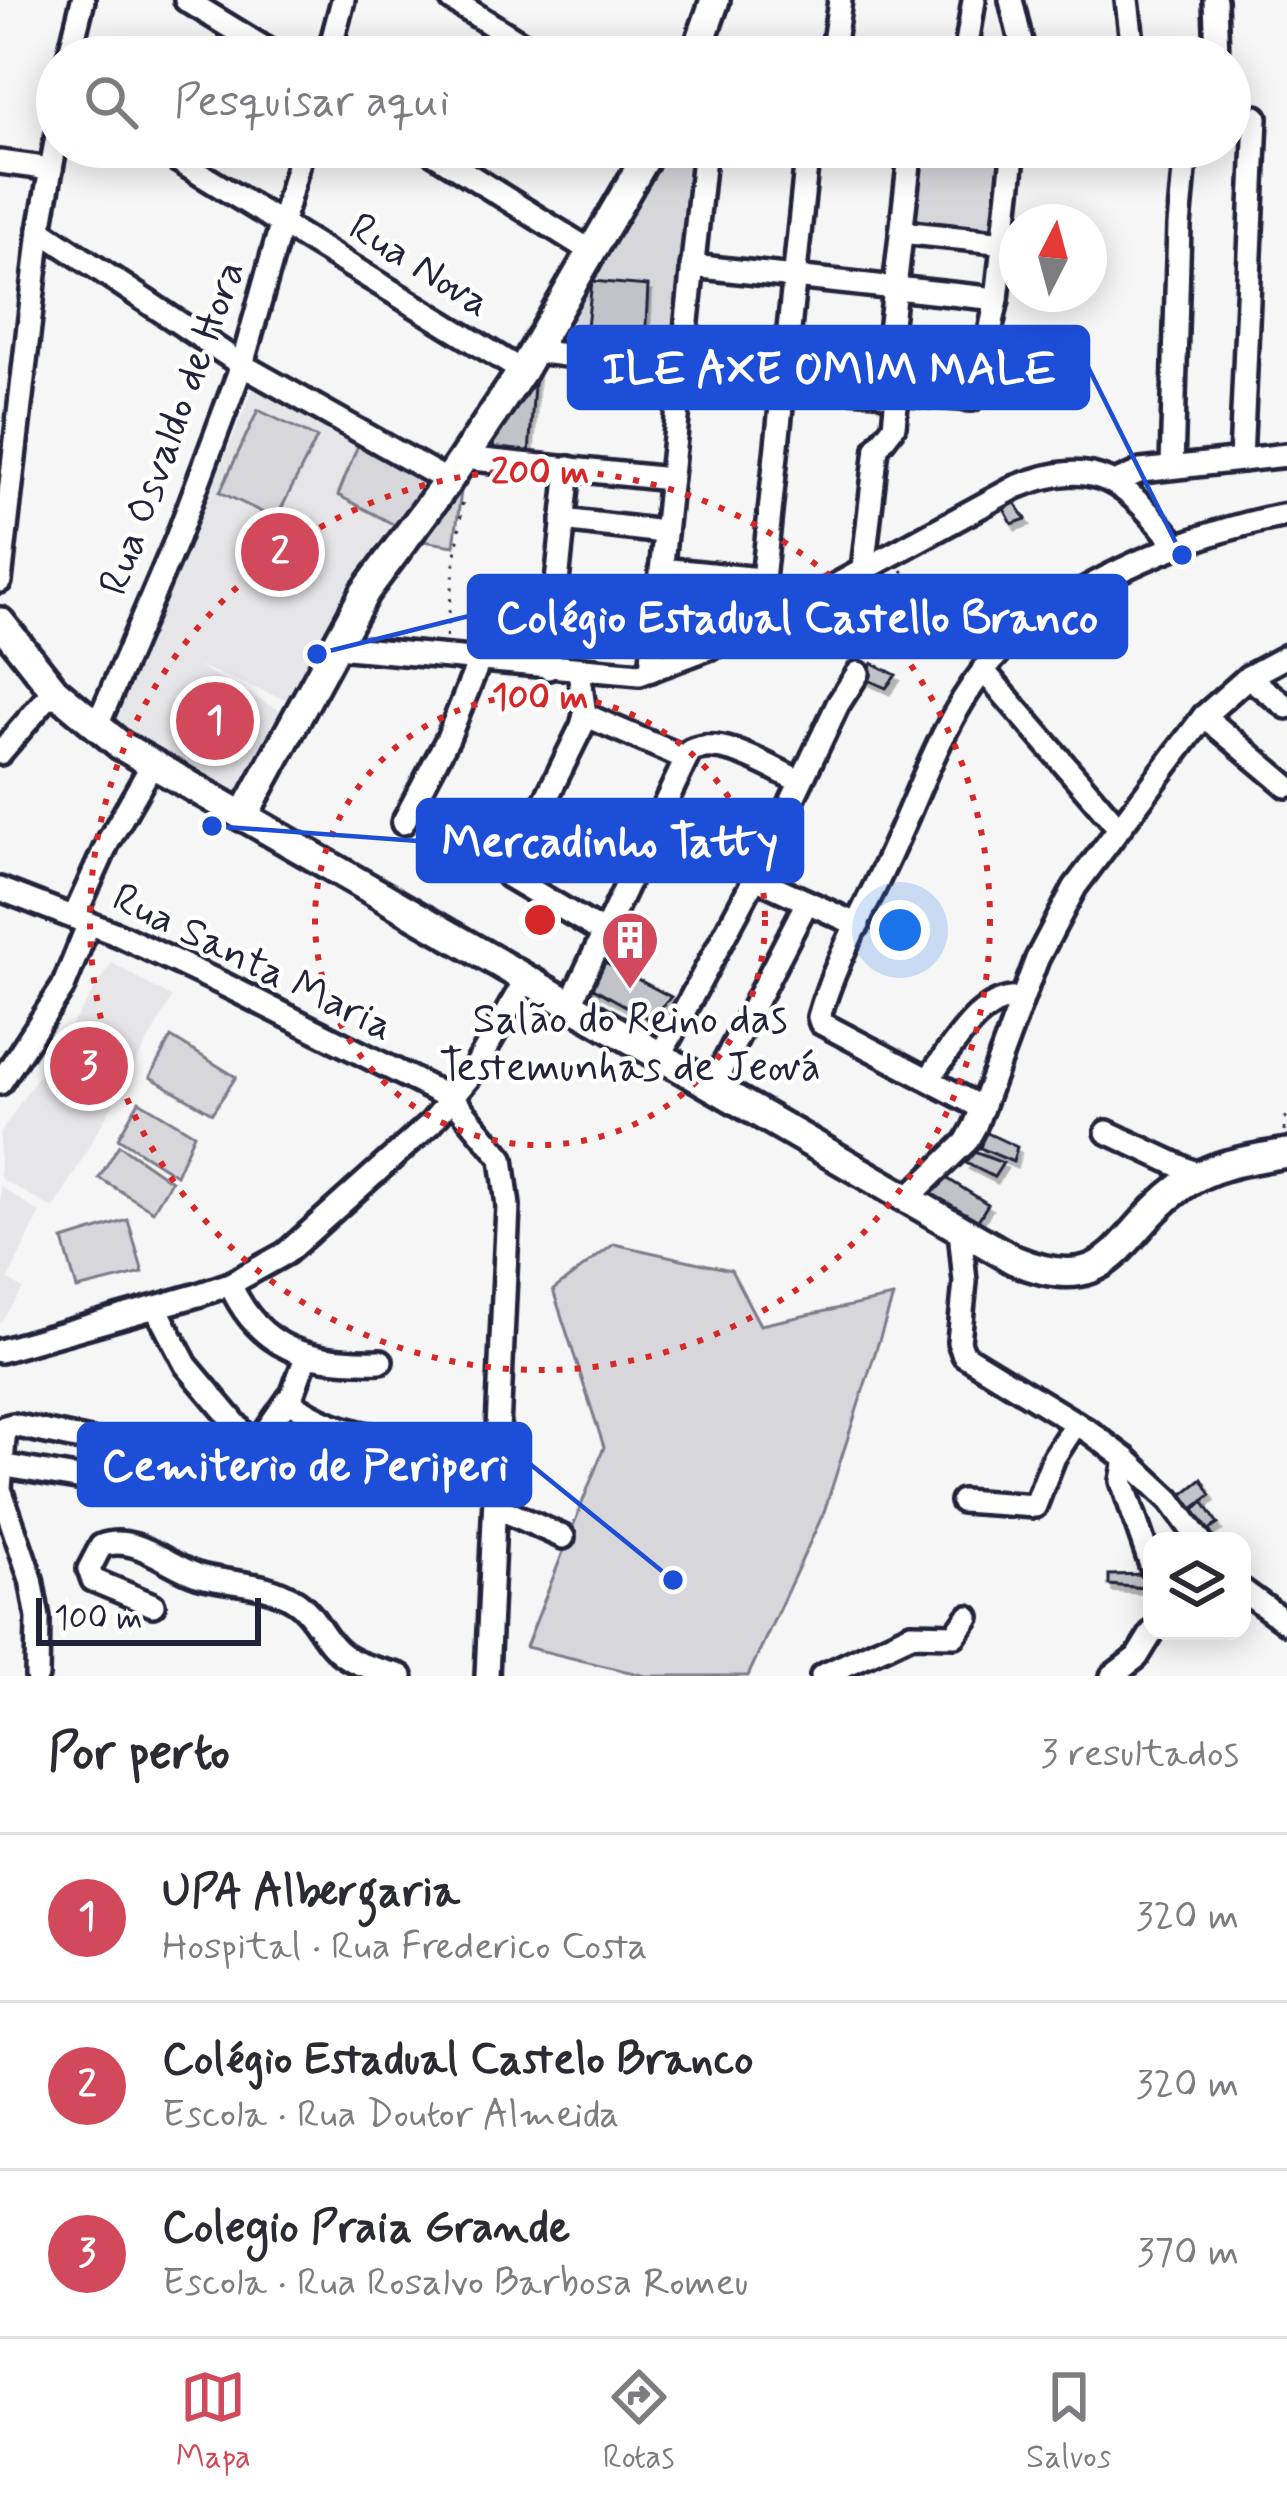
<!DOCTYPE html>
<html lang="pt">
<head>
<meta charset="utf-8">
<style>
	body { margin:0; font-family:Mynerve,sans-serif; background:#f7f7f7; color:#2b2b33 }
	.controls { position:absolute; right:36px; bottom:36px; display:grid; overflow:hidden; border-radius:24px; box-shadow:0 6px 30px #0003 }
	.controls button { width:108px; height:108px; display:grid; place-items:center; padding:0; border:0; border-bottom:3px solid #e1e1e2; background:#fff; color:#2b2b33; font:60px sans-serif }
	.compass { position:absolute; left:999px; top:204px; width:108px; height:108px; border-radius:50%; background:#fff; box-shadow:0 6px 30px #0003; rotate:6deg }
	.scale { position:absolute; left:36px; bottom:30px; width:225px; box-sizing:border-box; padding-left:12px; border:6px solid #22223b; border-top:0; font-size:33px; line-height:42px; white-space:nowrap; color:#22223b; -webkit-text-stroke:9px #fff; paint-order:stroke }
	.you { position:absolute; left:900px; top:930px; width:42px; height:42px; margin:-30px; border:9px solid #fff; border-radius:50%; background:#1a73e8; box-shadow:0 0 0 18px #1a73e833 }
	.badge { display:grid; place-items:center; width:78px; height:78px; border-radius:50%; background:#d1495b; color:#fff; font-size:39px; font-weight:700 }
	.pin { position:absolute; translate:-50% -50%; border:6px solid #fff; box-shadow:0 3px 12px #0006 }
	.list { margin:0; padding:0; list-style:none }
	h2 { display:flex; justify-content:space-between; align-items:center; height:156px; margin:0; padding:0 48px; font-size:51px }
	h2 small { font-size:39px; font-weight:400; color:#7c7c81 }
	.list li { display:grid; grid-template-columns:78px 1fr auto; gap:36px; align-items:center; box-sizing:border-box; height:168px; padding:0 48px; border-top:3px solid #e1e1e2 }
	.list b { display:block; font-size:45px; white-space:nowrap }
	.list p { margin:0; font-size:39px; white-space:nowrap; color:#7c7c81 }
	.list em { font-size:39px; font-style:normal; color:#7c7c81 }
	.icon { flex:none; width:66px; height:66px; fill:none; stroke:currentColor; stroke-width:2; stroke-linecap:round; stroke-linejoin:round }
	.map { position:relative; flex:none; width:1287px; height:1676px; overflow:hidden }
	.search { position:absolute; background:#fff; box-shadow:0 6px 30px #0003; left:36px; right:36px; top:36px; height:132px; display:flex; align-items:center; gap:30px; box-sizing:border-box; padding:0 42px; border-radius:66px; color:#7c7c81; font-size:45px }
	.sheet { height:660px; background:#fff }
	nav { display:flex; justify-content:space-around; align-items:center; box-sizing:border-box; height:168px; border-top:3px solid #e1e1e2; background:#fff; font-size:33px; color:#7c7c81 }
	nav a { display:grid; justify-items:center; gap:6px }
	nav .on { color:#d1495b }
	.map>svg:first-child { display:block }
</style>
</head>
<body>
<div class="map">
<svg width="1287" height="1676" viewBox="0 0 1287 1676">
	<defs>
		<filter id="shadow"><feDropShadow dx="3.5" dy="6" stdDeviation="0" flood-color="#0004"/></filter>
	</defs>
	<rect width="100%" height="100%" fill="#f6f6f7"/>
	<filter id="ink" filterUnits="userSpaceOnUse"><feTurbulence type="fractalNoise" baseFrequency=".00833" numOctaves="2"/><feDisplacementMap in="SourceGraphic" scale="24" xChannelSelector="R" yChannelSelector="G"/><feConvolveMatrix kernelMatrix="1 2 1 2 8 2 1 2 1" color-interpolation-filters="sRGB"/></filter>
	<g filter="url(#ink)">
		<g fill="#e6e6e9">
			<path d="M254 387 434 479 385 537 340 605 289 701 196 665 285 713 245 788 233 794 112 723Z"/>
			<path d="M112 963 172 998 54 1209 0 1178V1134Z"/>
			<path d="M0 1186 40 1213 8 1279 23 1289 0 1323Z"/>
		</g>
		<g fill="#d7d7db" stroke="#7c7c8b" stroke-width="3">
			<path d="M660 147H699L676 362 544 349Z"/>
			<path d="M920 147H1005L996 235 912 226Z"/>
			<path d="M258 410 317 438 276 519 220 492Z"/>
			<path d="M358 445 430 479 395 525 338 495Z"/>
			<path d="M464 468 454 546 416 540Z"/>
			<path d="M171 1037 236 1077 212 1113 150 1077Z"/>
			<path d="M139 1101 194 1134 176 1175 118 1138Z"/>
			<path d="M119 1145 171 1181 153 1211 99 1178Z"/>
			<path d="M128 1220 143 1273 77 1289 63 1240Z"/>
			<path d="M614 1244 731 1270 760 1325 893 1297 824 1512 748 1676H646L526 1647 604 1447 553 1290Z"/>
		</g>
		<g fill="#c2c2c9" stroke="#22223b" stroke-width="3" filter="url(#shadow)">
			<path d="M592 281 648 286 645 342 586 336Z"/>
			<path d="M535 372 529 454 493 450 495 424Z"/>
			<path d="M1012 498 1026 519 1012 524 1001 503Z"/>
			<path d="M872 663 896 675 886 688 864 678Z"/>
			<path d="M601 960 671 997 649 1019 590 986Z"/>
			<path d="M985 1132 1017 1147 1013 1162 980 1148Z"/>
			<path d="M974 1152 1003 1163 994 1177 966 1163Z"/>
			<path d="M940 1174 988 1204 974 1227 926 1197Z"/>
			<path d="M1202 1479 1211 1495 1189 1512 1177 1499Z"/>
			<path d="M1203 1501 1218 1524 1201 1535 1189 1515Z"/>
			<path d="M1146 1574 1147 1588 1109 1585V1575Z"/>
		</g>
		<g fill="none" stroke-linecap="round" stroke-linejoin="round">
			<g stroke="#22223b" stroke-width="30">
				<g id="minor">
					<path d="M186 0 279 57"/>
					<path d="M452 0 543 57"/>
					<path d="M1011 0 1021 42 1020 57"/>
					<path d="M1127 0 1132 42"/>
					<path d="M1215 0 1217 57"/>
					<path d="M69 57 83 0"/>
					<path d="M328 57 343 0"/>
					<path d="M832 57 840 0"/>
					<path d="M965 57 974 0"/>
					<path d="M156 147 522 371"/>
					<path d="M424 147 589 250"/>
					<path d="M0 162 51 169"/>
					<path d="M40 230 242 365 448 481"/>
					<path d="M901 232 1005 243"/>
					<path d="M692 266 997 299"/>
					<path d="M534 351 780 383 972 399 977 394 997 299 1014 147"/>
					<path d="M883 394 911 147"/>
					<path d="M463 458 670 479"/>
					<path d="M1241 460 1256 117"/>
					<path d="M1172 467 1179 226 1186 148"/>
					<path d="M1117 482 1141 471 1287 455"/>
					<path d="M563 520 663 532"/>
					<path d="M661 569 760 579"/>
					<path d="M863 570 877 448 894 426 897 395"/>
					<path d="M0 581 40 230 57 136"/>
					<path d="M554 599 656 610"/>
					<path d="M758 628 808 147"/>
					<path d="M336 647 640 674 746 634 1016 487C1098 454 1125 483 1176 544"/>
					<path d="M548 668 569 468"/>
					<path d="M651 670 705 147"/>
					<path d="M983 670 1119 828"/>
					<path d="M579 671 585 715 582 726 508 876 604 933"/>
					<path d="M1248 677 1287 707"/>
					<path d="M585 715 685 758"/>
					<path d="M1204 716 1287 786"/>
					<path d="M96 728 176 541 242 365 303 147"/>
					<path d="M0 753 54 690"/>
					<path d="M403 823 448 738 479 661"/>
					<path d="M755 878 858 925"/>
					<path d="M0 889 119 935 223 984 454 1100 502 1158 508 1206 487 1676"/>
					<path d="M74 917 108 842 152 765"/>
					<path d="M569 1007 690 751C722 735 770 768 800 781"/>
					<path d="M659 1058 755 878 838 704 858 673"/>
					<path d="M929 1078C951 1050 980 994 1020 999"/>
					<path d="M0 1083 63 987 89 923"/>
					<path d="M712 1087 807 902"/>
					<path d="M982 1108 821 1023 819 1017C835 960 868 904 892 850 920 790 942 723 983 671 1045 592 1190 532 1287 515"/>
					<path d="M1107 1132 1199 1175"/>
					<path d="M908 1198 966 1142 975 1126 1037 959 1075 887 1204 716 1248 677 1287 656"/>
					<path d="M960 1230 965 1282 959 1342 964 1355 1090 1432 1126 1459 1122 1481 1152 1568"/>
					<path d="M230 1284C260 1352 311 1363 381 1361"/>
					<path d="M156 1308 186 1365 255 1447"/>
					<path d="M0 1351 198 1295 230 1284 286 1253 431 1123 470 1076 525 981"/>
					<path d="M306 1357 290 1401C352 1448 427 1441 500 1439"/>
					<path d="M1126 1459 1170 1500 1200 1541"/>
					<path d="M0 1465 112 1484 172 1490"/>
					<path d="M255 1492V1447L289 1398"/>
					<path d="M962 1501 1035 1506 1054 1457 1076 1423"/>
					<path d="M496 1507 563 1537"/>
					<path d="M1242 1590 1287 1623"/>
					<path d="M153 1605 93 1580 89 1569 101 1546C135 1533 166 1565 197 1575 231 1585 266 1581 297 1602 313 1613 320 1632 333 1646 349 1665 378 1669 401 1676"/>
					<path d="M37 1676 38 1618 31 1579 0 1489 5 1427 13 1425 100 1443 203 1456"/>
					<path d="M822 1676 911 1634 955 1635 968 1617"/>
					<path d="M1112 1676 1137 1657 1153 1631"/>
				</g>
			</g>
			<g stroke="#22223b" stroke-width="36">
				<g id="major">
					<path d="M695 57 715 0"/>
					<path d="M0 622 54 690 120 745 1014 1260C1114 1301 1116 1234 1182 1186 1211 1164 1252 1159 1287 1153"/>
					<path d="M243 817 365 592 448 481 522 371 652 147"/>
				</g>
			</g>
			<g stroke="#22223b" stroke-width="3" stroke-dasharray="3 9" stroke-linecap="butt">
				<path d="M1038 42H1113"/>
				<path d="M902 570 922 601 971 656"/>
				<path d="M446 637 463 498"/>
				<path d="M1284 1131 1287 1109"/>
			</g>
			<use href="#minor" stroke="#fff" stroke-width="21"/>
			<use href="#major" stroke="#fff" stroke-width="27"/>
		</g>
	</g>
	<g fill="none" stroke="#d62828" stroke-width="6" stroke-dasharray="6 12">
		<circle cx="540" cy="920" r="225"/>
		<circle cx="540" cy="920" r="450"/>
	</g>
	<defs>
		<g id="building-pin" transform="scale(3)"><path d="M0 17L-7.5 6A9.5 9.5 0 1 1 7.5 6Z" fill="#d1495b" stroke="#fff"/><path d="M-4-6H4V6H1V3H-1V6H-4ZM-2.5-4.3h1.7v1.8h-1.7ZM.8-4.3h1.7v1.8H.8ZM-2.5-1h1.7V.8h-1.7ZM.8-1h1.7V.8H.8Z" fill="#fff"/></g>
	</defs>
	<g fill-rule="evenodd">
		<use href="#building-pin" x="630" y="940"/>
	</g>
	<g text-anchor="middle" stroke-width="9" stroke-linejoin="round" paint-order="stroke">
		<g font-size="42" fill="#22223b" stroke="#fff">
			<text transform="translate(421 263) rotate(32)" y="15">Rua Nova</text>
			<text transform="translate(170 427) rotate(-70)" y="15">Rua Osvaldo de Hora</text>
			<text transform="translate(254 960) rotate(26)" y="15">Rua Santa Maria</text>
		</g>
		<g font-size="42" fill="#22223b" stroke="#fff">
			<text x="630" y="1032">Salão do Reino das<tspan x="630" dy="48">Testemunhas de Jeová</tspan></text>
		</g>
	</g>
	<circle cx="540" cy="920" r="18" fill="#d62828" stroke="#fff" stroke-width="6"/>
	<g font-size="36" text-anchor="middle" font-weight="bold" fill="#d62828" stroke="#fff" stroke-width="9" stroke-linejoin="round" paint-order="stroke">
		<text x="540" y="483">200 m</text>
		<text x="540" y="708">100 m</text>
	</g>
	<path fill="none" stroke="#1d4ed8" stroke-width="4.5" d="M1182 555L1088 367M317 654L469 616M212 826L418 841M673 1580L530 1464"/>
	<g fill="#1d4ed8" stroke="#fff" stroke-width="4.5">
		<circle cx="1182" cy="555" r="12"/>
		<circle cx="317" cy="654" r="12"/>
		<circle cx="212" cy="826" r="12"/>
		<circle cx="673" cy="1580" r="12"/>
	</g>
	<g fill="#1d4ed8" stroke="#1d4ed8" stroke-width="4.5">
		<rect x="569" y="327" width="519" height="81" rx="12"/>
		<rect x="469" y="576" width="657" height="81" rx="12"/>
		<rect x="418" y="800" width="384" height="81" rx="12"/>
		<rect x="79" y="1424" width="451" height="81" rx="12"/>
	</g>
	<g font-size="45" text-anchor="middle" font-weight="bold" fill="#fff">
		<text x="829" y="383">ILE AXE OMIM MALE</text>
		<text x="797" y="632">Colégio Estadual Castello Branco</text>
		<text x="610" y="856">Mercadinho Tatty</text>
		<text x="305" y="1480">Cemiterio de Periperi</text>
	</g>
</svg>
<div class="controls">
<button><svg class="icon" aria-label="layers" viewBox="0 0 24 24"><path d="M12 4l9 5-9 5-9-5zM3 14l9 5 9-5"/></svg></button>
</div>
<svg class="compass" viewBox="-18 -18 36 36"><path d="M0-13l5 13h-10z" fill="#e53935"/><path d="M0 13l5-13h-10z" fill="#7c7c81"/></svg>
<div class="scale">100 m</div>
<div class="you"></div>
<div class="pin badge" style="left:215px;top:721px">1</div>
<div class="pin badge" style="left:280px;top:552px">2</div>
<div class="pin badge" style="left:89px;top:1066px">3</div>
<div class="search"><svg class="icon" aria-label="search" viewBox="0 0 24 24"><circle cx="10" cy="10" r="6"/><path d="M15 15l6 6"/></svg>Pesquisar aqui</div>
</div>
<section class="sheet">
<h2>Por perto<small>3 resultados</small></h2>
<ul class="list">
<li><span class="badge">1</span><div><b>UPA Albergaria</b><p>Hospital · Rua Frederico Costa</p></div><em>320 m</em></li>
<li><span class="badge">2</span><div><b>Colégio Estadual Castelo Branco</b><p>Escola · Rua Doutor Almeida</p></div><em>320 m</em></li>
<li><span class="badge">3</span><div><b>Colegio Praia Grande</b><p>Escola · Rua Rosalvo Barbosa Romeu</p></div><em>370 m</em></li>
</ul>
</section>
<nav>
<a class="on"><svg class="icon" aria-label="map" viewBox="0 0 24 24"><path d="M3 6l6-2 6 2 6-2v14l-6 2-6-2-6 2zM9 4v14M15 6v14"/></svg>Mapa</a>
<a><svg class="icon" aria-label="directions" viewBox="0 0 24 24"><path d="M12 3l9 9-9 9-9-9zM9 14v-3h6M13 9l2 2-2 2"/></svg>Rotas</a>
<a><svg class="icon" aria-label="saved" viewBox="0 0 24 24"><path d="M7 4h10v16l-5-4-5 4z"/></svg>Salvos</a>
</nav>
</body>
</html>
